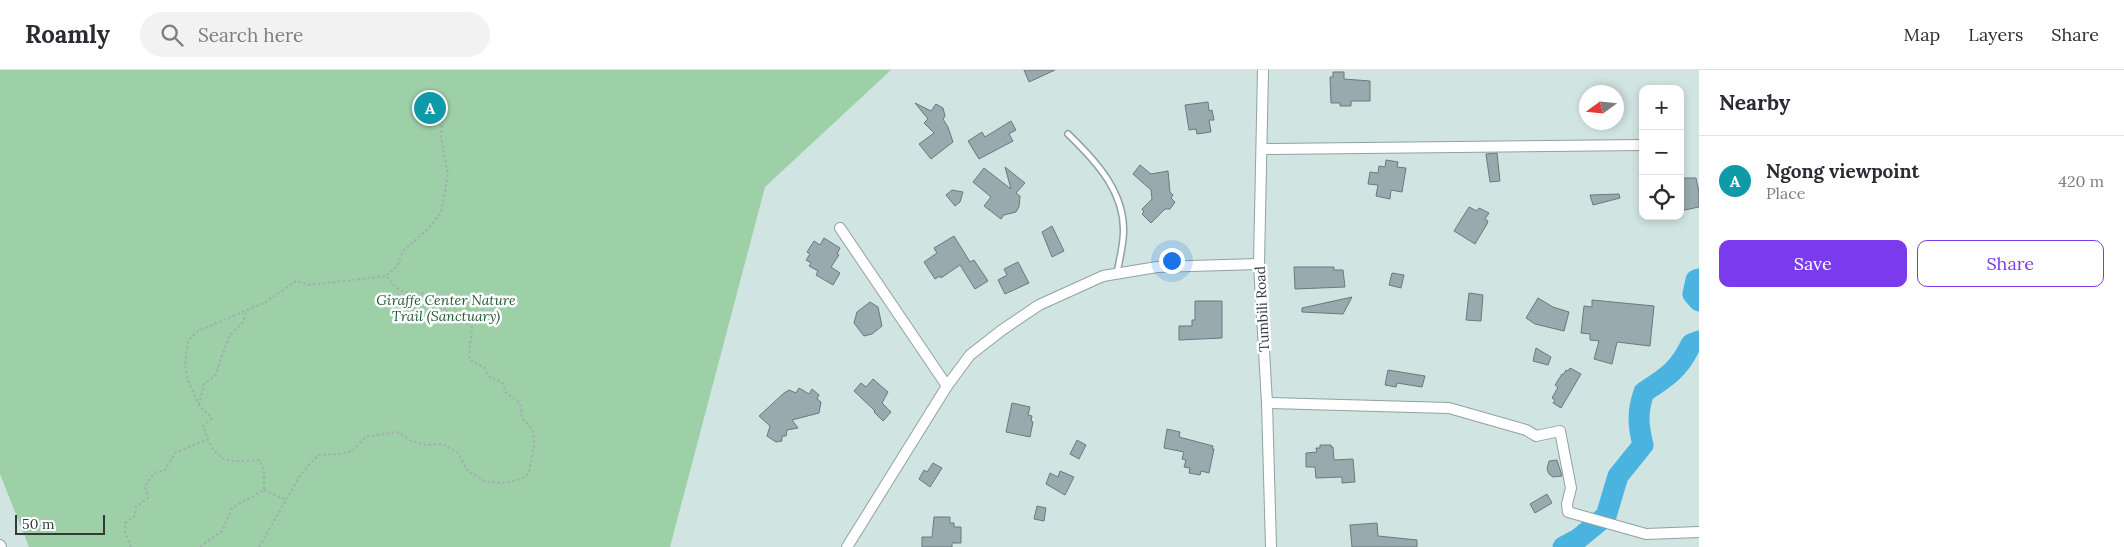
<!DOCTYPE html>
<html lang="en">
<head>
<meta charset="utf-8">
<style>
	body { margin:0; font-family:Lora,serif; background:#f2f2f3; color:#2b2b33 }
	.controls { position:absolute; right:15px; top:15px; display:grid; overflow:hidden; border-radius:10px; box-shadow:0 2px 8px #0003 }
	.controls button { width:45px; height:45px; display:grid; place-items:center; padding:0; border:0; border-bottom:1px solid #e1e1e2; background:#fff; color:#2b2b33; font:25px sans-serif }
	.compass { position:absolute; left:1579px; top:15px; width:45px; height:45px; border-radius:50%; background:#fff; box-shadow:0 2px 8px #0003; rotate:255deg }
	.scale { position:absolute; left:15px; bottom:12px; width:90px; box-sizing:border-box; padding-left:5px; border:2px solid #333a3a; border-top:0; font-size:14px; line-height:18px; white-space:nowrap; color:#333a3a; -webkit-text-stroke:4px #fff; paint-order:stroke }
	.you { position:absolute; left:1171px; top:190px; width:18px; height:18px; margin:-12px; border:4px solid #fff; border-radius:50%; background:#1a73e8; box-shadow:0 0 0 8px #1a73e833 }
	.badge { display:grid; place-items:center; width:32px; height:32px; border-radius:50%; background:#7c3aed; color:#fff; font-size:16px; font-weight:700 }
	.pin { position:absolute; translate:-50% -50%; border:2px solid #fff; box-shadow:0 1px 5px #0006 }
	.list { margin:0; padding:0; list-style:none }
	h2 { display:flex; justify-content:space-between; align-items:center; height:65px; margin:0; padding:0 20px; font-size:21px }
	h2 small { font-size:16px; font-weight:400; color:#7c7c81 }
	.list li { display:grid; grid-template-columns:32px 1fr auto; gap:15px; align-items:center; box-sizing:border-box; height:90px; padding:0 20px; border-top:1px solid #e1e1e2 }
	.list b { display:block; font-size:19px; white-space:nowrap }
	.list p { margin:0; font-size:16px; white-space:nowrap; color:#7c7c81 }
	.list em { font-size:16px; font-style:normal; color:#7c7c81 }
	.actions { display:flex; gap:10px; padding:15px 20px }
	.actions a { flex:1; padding:11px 0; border:1px solid #7c3aed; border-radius:10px; text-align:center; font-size:18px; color:#7c3aed }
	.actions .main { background:#7c3aed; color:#fff }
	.icon { flex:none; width:28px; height:28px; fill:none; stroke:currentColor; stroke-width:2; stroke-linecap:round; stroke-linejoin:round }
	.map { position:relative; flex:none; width:1699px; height:477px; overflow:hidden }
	header { display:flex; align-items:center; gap:30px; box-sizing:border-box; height:70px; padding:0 25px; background:#fff; border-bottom:1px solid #e1e1e2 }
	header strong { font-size:24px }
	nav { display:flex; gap:28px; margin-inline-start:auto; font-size:18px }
	.search { width:350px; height:45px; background:#f2f2f3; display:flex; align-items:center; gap:12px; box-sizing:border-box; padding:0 18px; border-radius:28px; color:#7c7c81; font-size:19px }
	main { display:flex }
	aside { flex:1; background:#fff }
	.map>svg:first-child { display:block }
</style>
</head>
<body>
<header>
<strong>Roamly</strong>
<div class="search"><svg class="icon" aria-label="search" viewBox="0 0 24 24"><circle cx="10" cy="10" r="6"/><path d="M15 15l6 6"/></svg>Search here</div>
<nav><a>Map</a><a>Layers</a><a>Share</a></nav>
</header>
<main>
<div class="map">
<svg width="1699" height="477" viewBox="0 0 1699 477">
	<rect width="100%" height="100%" fill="#d0e4e2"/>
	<path fill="#9ed0a8" d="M0 0H891L765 117 670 477H29L0 404Z"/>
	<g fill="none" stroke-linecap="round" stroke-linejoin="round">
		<g stroke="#4ab3e0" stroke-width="21">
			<path d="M1699 209 1696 210 1693 224 1699 231"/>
			<path d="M1563 477 1578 469 1606 446 1618 406 1643 375C1638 355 1637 342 1644 322 1666 308 1680 299 1691 274L1699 271"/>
		</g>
	</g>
	<g fill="#98aaae" stroke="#697a7d">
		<path d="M1024 0H1055L1029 12Z"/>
		<path d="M1333 2H1344V9L1370 11V31H1351V36H1340V33H1331L1330 7H1333Z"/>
		<path d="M1208 32 1209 41 1212 40 1214 50H1209L1211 62 1197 64 1196 59 1189 60 1185 35Z"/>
		<path d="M915 33 931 41 936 34 943 38 945 46 943 49 948 57 953 72 931 89 919 74 934 63 924 53 928 49Z"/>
		<path d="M1011 51 1016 60 1009 64 1013 71 979 89 968 71 982 62 985 67Z"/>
		<path d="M1497 83 1500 111 1490 112 1486 84Z"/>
		<path d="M1386 90 1398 92 1397 97 1406 98 1402 122 1391 120 1390 129 1376 126 1378 115 1368 114 1370 102 1378 103 1379 96 1385 97Z"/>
		<path d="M1140 95 1151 104 1168 101 1170 122 1173 125 1171 128 1175 132 1170 139H1165L1151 153 1142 144 1144 142 1142 139 1152 129 1151 120 1133 104Z"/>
		<path d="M1005 97 1025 113 1016 123 1020 126 1019 137 1016 142 1004 145 1001 149 984 136 991 127 973 112 984 98 1011 119Z"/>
		<path d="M1680 108H1696L1699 122V137L1680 141Z"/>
		<path d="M952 120 963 122 960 132 955 136 946 125Z"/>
		<path d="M1619 124 1620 128 1593 135 1590 125Z"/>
		<path d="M1469 137 1477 141 1479 138 1489 143 1485 149 1488 151 1487 154 1475 174 1454 161Z"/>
		<path d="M1052 156 1064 181 1052 187 1042 162Z"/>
		<path d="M954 166 970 192 974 190 988 211 975 219 960 195 941 208 940 206 935 209 924 192 937 183 934 178Z"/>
		<path d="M824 168 840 178 837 184 839 185 831 197 840 203 833 215 816 205 818 201 809 196 811 193 806 190 810 184 807 182 814 171 820 175Z"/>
		<path d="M1018 192 1029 213 1005 224 998 210 1007 205 1004 199Z"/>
		<path d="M1294 197H1334V200H1343L1345 217 1295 219Z"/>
		<path d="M1392 203 1404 205 1401 218 1389 215Z"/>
		<path d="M1469 223 1483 225 1481 251 1466 250Z"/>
		<path d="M1352 227 1343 244 1302 242V238Z"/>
		<path d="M1538 228 1553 237 1569 242 1564 261 1535 254 1526 248Z"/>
		<path d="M1592 230 1654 236 1650 276 1617 272 1612 294 1594 289 1599 271 1590 270V264L1581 263 1584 236 1592 237Z"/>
		<path d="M1195 231H1222V268L1179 270V256H1192V250H1195Z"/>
		<path d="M870 232 878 237 882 256 872 264 864 266 854 253 857 242Z"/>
		<path d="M1536 278 1551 287 1548 295 1533 291Z"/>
		<path d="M1570 298 1581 304 1561 338 1553 333 1555 330 1552 328 1558 317 1555 315 1562 304H1564L1566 300 1568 301Z"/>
		<path d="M1388 300 1425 306 1422 317 1397 313 1396 317 1385 315Z"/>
		<path d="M873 309 888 322 882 333 891 342 883 351 874 342 875 341 854 321 861 313 866 317Z"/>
		<path d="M799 318 809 324 812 319 819 325 817 329 821 332 819 343 792 350 798 358 787 360 786 366H782V371L776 372 767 366 770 356 759 346 784 323 789 320 796 323Z"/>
		<path d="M1012 333 1030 337 1028 345 1032 346 1031 351 1033 352 1030 367 1006 362Z"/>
		<path d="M1167 359 1180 362 1179 367 1213 376 1212 379H1214L1209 403 1201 401 1200 405 1189 403 1190 398 1184 397 1186 390 1182 389 1184 382 1164 378Z"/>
		<path d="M1077 370 1086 375 1079 389 1070 384Z"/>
		<path d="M1320 375H1331V377H1333L1334 390 1353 389 1355 412 1342 413V407L1316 408 1315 397H1306V383L1317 382 1316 378H1320Z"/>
		<path d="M1557 390 1562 406 1553 407 1549 404 1547 399 1549 391Z"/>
		<path d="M933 393 942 398 930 417 919 409 924 400 927 402Z"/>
		<path d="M1060 401 1074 407 1065 425 1046 414 1050 403 1058 407Z"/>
		<path d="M1547 424 1552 433 1535 443 1530 434Z"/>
		<path d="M1037 436 1046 438 1044 451 1034 449Z"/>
		<path d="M934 447H950V453H954V457H961V473H952V477H922V467H932Z"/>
		<path d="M1377 453 1378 466 1417 470V477H1352L1350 455Z"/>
	</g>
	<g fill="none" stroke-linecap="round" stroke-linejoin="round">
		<g stroke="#90a2a1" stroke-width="8">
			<path id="service" d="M1068 64C1097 92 1128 125 1123 169 1122 180 1119 192 1117 203"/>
		</g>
		<g stroke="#90a2a1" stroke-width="12">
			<g id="minor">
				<path d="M1263 0 1259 194 1267 333 1271 477"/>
				<path d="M1262 79 1643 75"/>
				<path d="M840 158 947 316"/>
				<path d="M1267 333 1449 338 1526 360 1536 366 1560 361 1571 418 1567 434 1568 442 1646 464 1699 462"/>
				<path d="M0 475 1 477"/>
				<path d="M847 477 947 316 970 285 1002 260 1039 235 1103 206 1157 197 1259 194"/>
			</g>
		</g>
		<g stroke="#a0afae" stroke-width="2" stroke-dasharray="2.5 2.5" stroke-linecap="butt">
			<path d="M199 335 204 314 215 306 229 266 243 252 246 243"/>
			<path d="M264 420 286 430"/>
			<path d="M131 477 125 462V453L135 446 136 437 148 428 145 416 154 403 165 400 175 383 208 369 203 356 212 348 199 335 188 310 185 295 188 271 196 262 266 232 296 211 309 215 386 206 398 195 403 181 429 158 441 142 448 106 441 66 442 50 437 37"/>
			<path d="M200 477 222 461 232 438 264 420V399L259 390C234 392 219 395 208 370"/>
			<path d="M259 477 301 404 318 385 341 384 352 381 366 367 397 362 412 371 426 375 443 374 458 383 468 401 486 412 506 413 523 408 529 403C532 380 542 365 522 348L520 333 506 323 502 312 488 306 485 298 470 290C468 278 472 268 472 255L446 241C439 213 419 229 400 220 395 217 390 211 386 206"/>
		</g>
		<use href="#service" stroke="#fff" stroke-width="5"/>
		<use href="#minor" stroke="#fff" stroke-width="10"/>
	</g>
	<g text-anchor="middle" stroke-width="5" stroke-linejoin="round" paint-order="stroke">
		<g font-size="14" font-style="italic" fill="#235a33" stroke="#fff">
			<text x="446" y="235">Giraffe Center Nature<tspan x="446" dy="16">Trail (Sanctuary)</tspan></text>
		</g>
		<g font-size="14" fill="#333a3a" stroke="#fff">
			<text transform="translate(1262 239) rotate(-93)" y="5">Tumbili Road</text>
		</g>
	</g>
</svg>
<div class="controls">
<button>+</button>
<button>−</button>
<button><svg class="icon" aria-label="locate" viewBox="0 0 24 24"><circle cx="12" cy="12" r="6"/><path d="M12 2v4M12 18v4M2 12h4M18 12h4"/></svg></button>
</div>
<svg class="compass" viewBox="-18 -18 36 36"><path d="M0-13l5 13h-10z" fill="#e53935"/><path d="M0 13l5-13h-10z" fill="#7c7c81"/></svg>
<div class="scale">50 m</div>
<div class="you"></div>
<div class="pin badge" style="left:430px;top:38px;background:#0f9aa8">A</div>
</div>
<aside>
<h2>Nearby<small></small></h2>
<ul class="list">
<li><span class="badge" style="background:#0f9aa8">A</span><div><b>Ngong viewpoint</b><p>Place</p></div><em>420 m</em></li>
</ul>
<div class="actions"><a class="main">Save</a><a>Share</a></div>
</aside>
</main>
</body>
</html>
